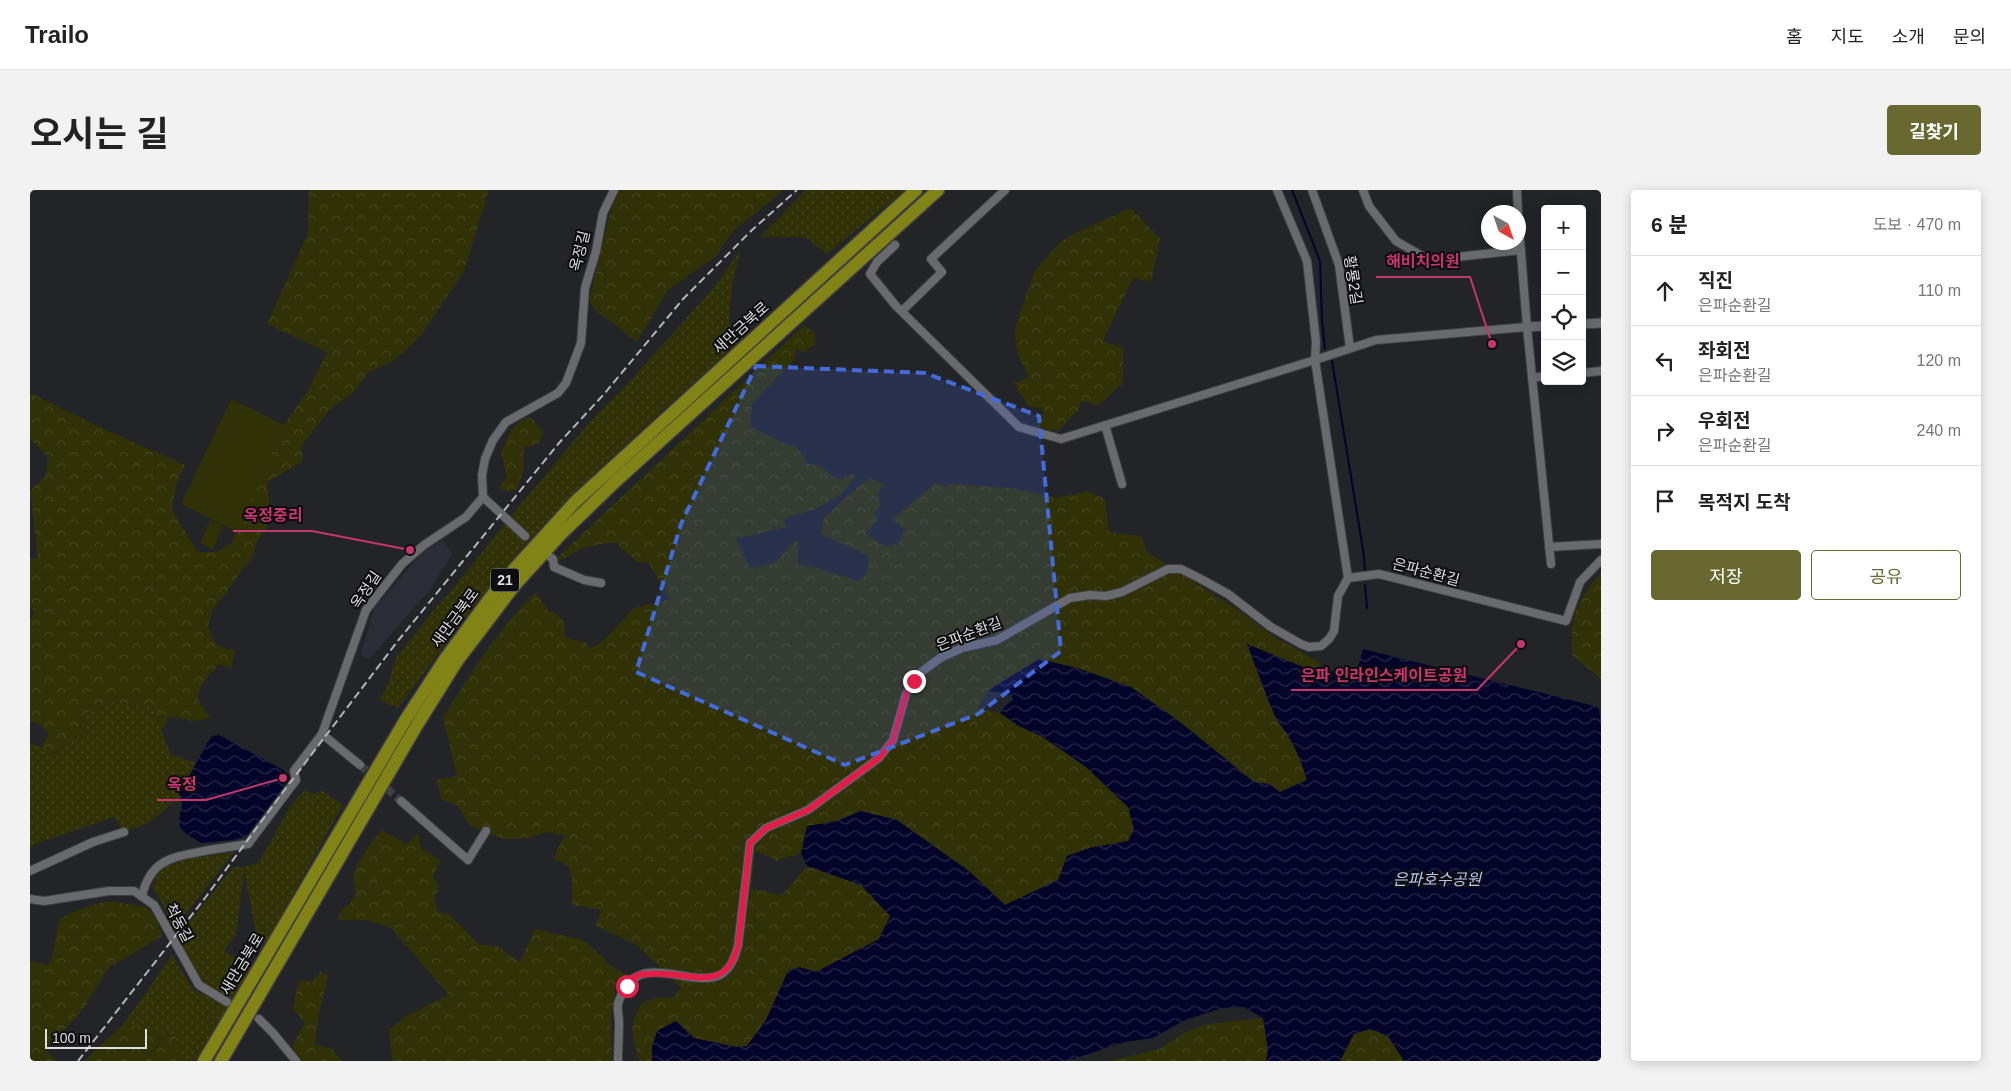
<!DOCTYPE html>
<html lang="ko">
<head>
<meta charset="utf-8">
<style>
	body { margin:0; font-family:Helvetica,"Noto Sans KR",sans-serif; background:#f2f2f2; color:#222 }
	.controls { position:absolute; right:15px; top:15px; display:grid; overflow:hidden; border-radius:5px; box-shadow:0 2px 12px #0003 }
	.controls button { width:45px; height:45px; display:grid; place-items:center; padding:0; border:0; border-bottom:1px solid #e0e0e0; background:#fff; color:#222; font:25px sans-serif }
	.compass { position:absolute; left:1451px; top:15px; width:45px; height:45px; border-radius:50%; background:#fff; box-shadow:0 2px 12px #0003; rotate:140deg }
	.scale { position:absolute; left:15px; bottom:12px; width:102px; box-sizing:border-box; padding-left:5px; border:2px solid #dedfe1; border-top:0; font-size:14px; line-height:18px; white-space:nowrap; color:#dedfe1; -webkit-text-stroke:4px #0d0d0f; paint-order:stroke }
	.stop { position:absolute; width:15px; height:15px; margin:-11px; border:4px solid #e11d48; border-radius:50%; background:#fff }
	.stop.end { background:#e11d48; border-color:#fff; box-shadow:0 1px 5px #0008 }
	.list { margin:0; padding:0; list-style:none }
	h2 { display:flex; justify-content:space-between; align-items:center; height:65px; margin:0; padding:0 20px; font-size:21px }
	h2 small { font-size:16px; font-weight:400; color:#767676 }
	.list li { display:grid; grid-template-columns:32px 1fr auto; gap:15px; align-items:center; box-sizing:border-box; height:70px; padding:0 20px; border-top:1px solid #e0e0e0 }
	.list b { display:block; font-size:19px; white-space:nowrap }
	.list p { margin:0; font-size:16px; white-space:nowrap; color:#767676 }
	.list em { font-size:16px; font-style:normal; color:#767676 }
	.actions { display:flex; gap:10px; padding:15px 20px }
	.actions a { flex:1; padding:11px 0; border:1px solid #686930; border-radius:5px; text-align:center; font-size:18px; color:#686930 }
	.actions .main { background:#686930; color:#fff }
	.icon { flex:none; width:28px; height:28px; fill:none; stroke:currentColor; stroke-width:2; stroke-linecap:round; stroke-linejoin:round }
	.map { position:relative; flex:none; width:1571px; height:871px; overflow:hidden; border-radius:5px }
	header { display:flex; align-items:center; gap:30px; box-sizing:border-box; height:70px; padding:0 25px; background:#fff; border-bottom:1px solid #e0e0e0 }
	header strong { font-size:24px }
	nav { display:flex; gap:28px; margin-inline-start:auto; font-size:18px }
	.intro { display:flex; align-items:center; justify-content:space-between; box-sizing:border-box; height:120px; padding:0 30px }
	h1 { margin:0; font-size:35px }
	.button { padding:12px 22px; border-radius:5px; background:#686930; color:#fff; font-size:18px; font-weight:700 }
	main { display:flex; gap:30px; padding:0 30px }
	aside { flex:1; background:#fff; border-radius:5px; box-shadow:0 2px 12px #0003 }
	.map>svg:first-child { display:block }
</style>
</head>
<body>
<header>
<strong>Trailo</strong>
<nav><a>홈</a><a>지도</a><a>소개</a><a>문의</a></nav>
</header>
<div class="intro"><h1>오시는 길</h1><a class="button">길찾기</a></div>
<main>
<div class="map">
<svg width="1571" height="871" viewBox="0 0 1571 871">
	<defs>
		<pattern id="grass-dots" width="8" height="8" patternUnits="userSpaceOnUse" patternTransform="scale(1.25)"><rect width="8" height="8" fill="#313107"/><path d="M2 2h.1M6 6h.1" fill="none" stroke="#45451f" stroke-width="1.8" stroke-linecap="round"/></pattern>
		<pattern id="forest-crowns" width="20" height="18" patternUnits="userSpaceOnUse" patternTransform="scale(1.25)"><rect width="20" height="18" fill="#313107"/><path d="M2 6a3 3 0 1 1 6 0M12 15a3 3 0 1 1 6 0" fill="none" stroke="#45451f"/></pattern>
		<pattern id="water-waves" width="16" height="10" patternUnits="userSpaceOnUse" patternTransform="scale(1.25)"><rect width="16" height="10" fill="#03042a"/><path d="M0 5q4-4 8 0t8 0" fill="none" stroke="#272849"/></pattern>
	</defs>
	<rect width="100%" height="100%" fill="#232428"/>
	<path fill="#2a2d36" d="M413 350 423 363 399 401 339 469 331 464 344 418 392 363Z"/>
	<g fill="url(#grass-dots)">
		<path d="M776 0H875L797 64 775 47H730Z"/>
		<path d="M711 60 702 93 699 132 711 150C642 212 572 274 507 342 455 396 413 458 368 518L349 510 358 495 365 469 408 415 417 406 485 321 559 233 602 189 684 97Z"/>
		<path d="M84 512 122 517 141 565 166 573 149 604 152 614 144 611C127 626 117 639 93 640L84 627 6 654 0 658V553L11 557 21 566 57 541 56 523Z"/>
		<path d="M274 600 284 604 291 600 313 615 236 753 227 748 214 680 206 745 194 761 221 778 201 812 171 792 147 748 203 677H214L229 672 260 617Z"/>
		<path d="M204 662 144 739 130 709 122 696 132 677 147 670Z"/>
		<path d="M142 765 163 799 198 817 165 871H149L148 869 95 832Z"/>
	</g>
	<g fill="url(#forest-crowns)">
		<path d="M279 0H459L434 81 389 148 363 171 338 183 324 202 301 218 271 256 273 271 237 292 241 330 227 352 223 366 182 421 178 437 186 455 205 461 201 478 189 474 172 494 167 508 180 528 161 531 139 526 131 541 122 517 84 512 56 523 57 541 21 566 11 557 19 544 8 533 0 532V429L5 423 0 417V369L8 368 0 301 16 285 18 267 0 249V203L78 241 155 275 146 294 142 321 168 362H187L202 353 254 235 277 202 297 162 237 134 278 43Z"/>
		<path d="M590 0H754L702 42 686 66 638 100 607 152 565 120 559 111 582 15Z"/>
		<path d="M1101 18 1130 49 1121 92 1103 88 1073 151 1093 158V193L1069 215 1051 211 1050 218 1028 241 1007 237 1014 219 998 216 984 193 999 187 988 165 985 144 987 131 1005 81 1030 52 1053 39Z"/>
		<path d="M774 135 785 144V155L773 162 766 158 764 170 722 213 720 236 757 255 767 257 777 274 786 275 808 289 827 283 812 304 785 319 753 329 756 337 706 349 720 378 745 373 765 350 768 352V375L783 377 828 391C838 385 841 376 837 365L790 344 794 328 838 288 854 294 848 304 851 315 844 324 848 330 835 343 854 356 868 355 874 339 863 329 905 293 916 297 919 294 982 298 1027 308 1058 301 1075 309 1079 342 1111 346 1117 362 1211 422 1241 445 1289 472V483L1217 455 1247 530 1259 545 1270 569 1277 590 1250 602 1239 594 1224 592 1150 532 1101 497 1047 478 1010 469C992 480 951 497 948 519L970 523 989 536 1013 547 1056 577 1098 617 1104 639 1098 651 1021 694 975 715 939 681 867 630 829 621 807 631 777 637 771 663 747 671 725 660 721 699 752 705 777 676 831 695 860 726 849 749 786 782 775 778 759 779 736 830 717 856 706 857 664 848 622 857V871H610C601 846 598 836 612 813L626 808H642L651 798 607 755 565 735 572 720 542 715V690L539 676 523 669 534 646 517 642 498 648 474 649 439 635 428 616 412 610 406 590 427 586 413 528C441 483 468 439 506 402L518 421 526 424 534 431 535 447 556 453 560 459 574 450 604 418 640 409 618 372 608 373 585 352 555 357 527 372 528 367Z"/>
		<path d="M500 227 514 242 509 253 494 258 493 281 487 299 479 302 468 298 477 287 471 262 481 240 490 231Z"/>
		<path d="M1571 383V489L1542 465C1542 455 1541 444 1542 434 1545 417 1559 395 1571 383Z"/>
		<path d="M351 640 376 654 388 643 391 658 410 670 403 686 409 698 404 710 408 722 419 724 450 755 467 756 490 772 505 739 553 750 573 767 576 773 597 785 586 793 581 828 582 871H362L359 840 376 826 419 805 360 737 336 730H308L312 718 319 715 326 702 323 685 332 666Z"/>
		<path d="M78 711 117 717 127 731 132 746 78 778 52 821 15 859 27 871H0V771L18 775 23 763 30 728 50 719Z"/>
		<path d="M290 782 298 785 289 825 285 855 301 858 312 871H272L262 857 275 832 263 819 269 790 283 792Z"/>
		<path d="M1233 828 1238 860 1236 871H1078L1130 859 1156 842 1177 834Z"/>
		<path d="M95 832 148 847 149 871H54Z"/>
		<path d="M1340 839 1358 846 1374 871H1310L1324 844Z"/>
	</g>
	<g fill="#313107">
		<path d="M201 209 254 235 207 342 151 314Z"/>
		<path d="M180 330 193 336 183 359 170 353Z"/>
	</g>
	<g fill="url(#water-waves)">
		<path d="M1217 454 1288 483 1295 477 1324 492 1333 459 1569 517 1571 539V871H1374L1358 846 1340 839 1324 844 1310 871H1236L1238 860 1233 828 1214 817 1192 818 1155 830 1123 848 1095 852 1037 871H622V857L627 841 646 831 664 848 706 857 717 856 736 830 758 781 769 777 786 782 849 749 860 726 831 695 777 676 771 663 777 636 807 631 831 621 867 630 939 681 975 715 1028 690 1037 666 1059 658 1098 651 1104 639 1098 617 1056 577 1013 547 989 536 970 523 974 517 984 509 977 503 958 501 1009 469 1047 478 1101 497 1150 532 1224 592 1239 594 1250 602 1277 590 1270 569 1258 545 1247 530 1240 515Z"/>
		<path d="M189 545 255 581 254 596 217 646 202 650 171 653 155 643 150 637 149 630 152 614 149 604 178 552 182 546Z"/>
	</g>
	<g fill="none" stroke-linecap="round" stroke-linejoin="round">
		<g stroke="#03042a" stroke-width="2">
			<path d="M1262 0 1290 71 1292 131 1295 159"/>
			<path d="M1302 171 1334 366 1335 383"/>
			<path d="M1335 395 1337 418"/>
		</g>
		<path stroke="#3f4044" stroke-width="8" stroke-dasharray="8 4" stroke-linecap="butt" d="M330 575 371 611"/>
		<g stroke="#3e3f42" stroke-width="10">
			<g id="minor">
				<path d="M1282 0 1309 75 1320 158"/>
				<path d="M1333 0 1339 16 1366 51 1399 70 1491 60"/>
				<path d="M1487 0 1488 22"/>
				<path d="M1488 26 1497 137 1521 374"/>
				<path d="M865 55 847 72 840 84 866 116 989 237 1031 249 1285 170 1286 152 1277 71 1247 0"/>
				<path d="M872 121 912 82 901 69 975 0"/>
				<path d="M1552 183 1571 181"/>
				<path d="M1502 188 1515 186"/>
				<path d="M1075 235 1092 294"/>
				<path d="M453 307 495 346"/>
				<path d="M1519 357 1571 354"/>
				<path d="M520 367 523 369 524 377 554 390 571 393"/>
				<path d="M1318 388 1285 170 1346 150 1497 137"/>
				<path d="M1318 388 1349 384 1536 431 1550 392 1571 370"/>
				<path d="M292 544 330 575"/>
				<path d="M371 611 438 670 456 641"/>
				<path d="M0 681 63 652 94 642"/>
				<path d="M112 706C121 667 145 667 179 660 192 658 205 656 218 654L266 590 264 581 292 544 336 420 372 374 394 355 436 327 453 307 452 285 455 269 463 250 476 232 528 203 536 193 551 153 555 98 566 61 573 23 584 0"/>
				<path d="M0 709 14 711 79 701H104L124 715 169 795 197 812"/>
				<path d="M229 829 243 843 266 871"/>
				<path d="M588 871C588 858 589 845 589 833 589 827 587 819 588 814 589 809 592 804 594 800 613 763 661 798 690 785 701 779 705 766 708 756L720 653 736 638 778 620 849 568 863 550 876 504 890 483 910 468 932 458 967 450 1040 408 1060 405 1076 406 1092 402 1138 379H1151L1169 388 1198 404 1241 437 1271 454 1279 457 1291 456 1299 449 1304 441 1308 406 1318 388"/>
			</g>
		</g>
		<g stroke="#3e3f42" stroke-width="11">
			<g id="tertiary">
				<path d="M1552 134 1571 133"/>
				<path d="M1497 137 1515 136"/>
			</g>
		</g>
		<g stroke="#3e3f42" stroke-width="15">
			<g id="trunk">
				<path d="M174 871 376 529 415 469 469 396 545 312 886 0"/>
				<path d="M191 871 387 535 427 471 484 396 530 345 586 291 908 0"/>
			</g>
		</g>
		<use href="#minor" stroke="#686a6e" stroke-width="8"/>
		<use href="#tertiary" stroke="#686a6e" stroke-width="9"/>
		<use href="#trunk" stroke="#828316" stroke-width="12"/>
		<path stroke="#b4b5b8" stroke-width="2" stroke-dasharray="8 4" stroke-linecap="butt" d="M48 871 175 708 253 602 367 452 529 253 575 203 653 109 722 40 767 0"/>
	</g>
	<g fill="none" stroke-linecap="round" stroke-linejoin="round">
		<path stroke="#e11d48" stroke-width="6" d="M597 796C600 793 604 787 608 785 611 784 617 784 620 784 658 780 694 807 708 756L720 653 736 638 778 620 849 568 863 550 876 504 884 491"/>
	</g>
	<path fill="#446bda" fill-opacity="0.2" stroke="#446bda" stroke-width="4" stroke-dasharray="10 6" stroke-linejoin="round" d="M726 176 895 183 1009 226 1031 461 948 524 815 575 606 482 651 334Z"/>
	<g text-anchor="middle" stroke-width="4" stroke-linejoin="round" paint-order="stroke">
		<rect fill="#0d0d0f" stroke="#9fa0a2" stroke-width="1" x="461" y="378.5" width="28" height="23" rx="4"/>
		<g font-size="14" font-weight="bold" fill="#dedfe1">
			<text x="475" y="395">21</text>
		</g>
		<g font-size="15" fill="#dedfe1" stroke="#0d0d0f">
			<text transform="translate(550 61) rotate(-76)" y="5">옥정길</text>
			<text transform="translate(1323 90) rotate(81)" y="5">황룡2길</text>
			<text transform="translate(711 138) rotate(-42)" y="5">새만금북로</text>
			<text transform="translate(1396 382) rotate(15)" y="5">은파순환길</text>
			<text transform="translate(336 400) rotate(-56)" y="5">옥정길</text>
			<text transform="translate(425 428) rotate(-54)" y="5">새만금북로</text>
			<text transform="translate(939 444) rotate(-21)" y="5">은파순환길</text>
			<text transform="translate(149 733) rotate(62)" y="5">척동길</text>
			<text transform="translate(212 774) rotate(-59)" y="5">새만금북로</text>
		</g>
		<g font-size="16" font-style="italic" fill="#b6c6f2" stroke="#0d0d0f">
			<text x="1407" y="695">은파호수공원</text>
		</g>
	</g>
	<path fill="none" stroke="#c6366f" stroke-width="2" d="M1462 154L1440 87H1346M380 360L282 341H203M1491 454L1447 500H1261M253 588L176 610H127"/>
	<g fill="#c6366f" stroke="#0d0d0f" stroke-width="2">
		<circle cx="1462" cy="154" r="5"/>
		<circle cx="380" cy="360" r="5"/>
		<circle cx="1491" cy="454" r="5"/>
		<circle cx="253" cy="588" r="5"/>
	</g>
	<g font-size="16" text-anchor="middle" font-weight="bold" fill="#c6366f" stroke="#0d0d0f" stroke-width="4" stroke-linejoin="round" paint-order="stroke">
		<text x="1393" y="77">해비치의원</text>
		<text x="243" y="331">옥정중리</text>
		<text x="1354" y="491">은파 인라인스케이트공원</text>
		<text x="152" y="600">옥정</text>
	</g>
</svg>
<div class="controls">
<button>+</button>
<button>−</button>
<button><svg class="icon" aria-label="locate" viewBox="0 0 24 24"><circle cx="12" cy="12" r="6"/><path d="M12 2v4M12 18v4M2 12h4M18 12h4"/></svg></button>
<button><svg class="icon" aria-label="layers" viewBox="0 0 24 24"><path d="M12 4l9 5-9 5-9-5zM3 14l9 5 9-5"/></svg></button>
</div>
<svg class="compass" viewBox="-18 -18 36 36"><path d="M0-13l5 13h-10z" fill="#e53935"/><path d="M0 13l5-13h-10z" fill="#767676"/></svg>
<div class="scale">100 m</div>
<div class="stop" style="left:597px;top:796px"></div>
<div class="stop end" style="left:884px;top:491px"></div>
</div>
<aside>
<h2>6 분<small>도보 · 470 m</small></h2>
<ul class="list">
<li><svg class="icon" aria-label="ahead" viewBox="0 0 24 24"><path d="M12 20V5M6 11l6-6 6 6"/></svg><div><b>직진</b><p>은파순환길</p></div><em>110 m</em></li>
<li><svg class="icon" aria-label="left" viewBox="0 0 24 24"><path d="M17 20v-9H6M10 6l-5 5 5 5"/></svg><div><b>좌회전</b><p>은파순환길</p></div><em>120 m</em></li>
<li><svg class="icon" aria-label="right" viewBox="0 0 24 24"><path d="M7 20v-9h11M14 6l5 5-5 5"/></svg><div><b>우회전</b><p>은파순환길</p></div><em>240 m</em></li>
<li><svg class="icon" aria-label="arrive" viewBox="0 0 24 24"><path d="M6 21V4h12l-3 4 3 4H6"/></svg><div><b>목적지 도착</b></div></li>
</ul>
<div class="actions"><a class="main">저장</a><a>공유</a></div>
</aside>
</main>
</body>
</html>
